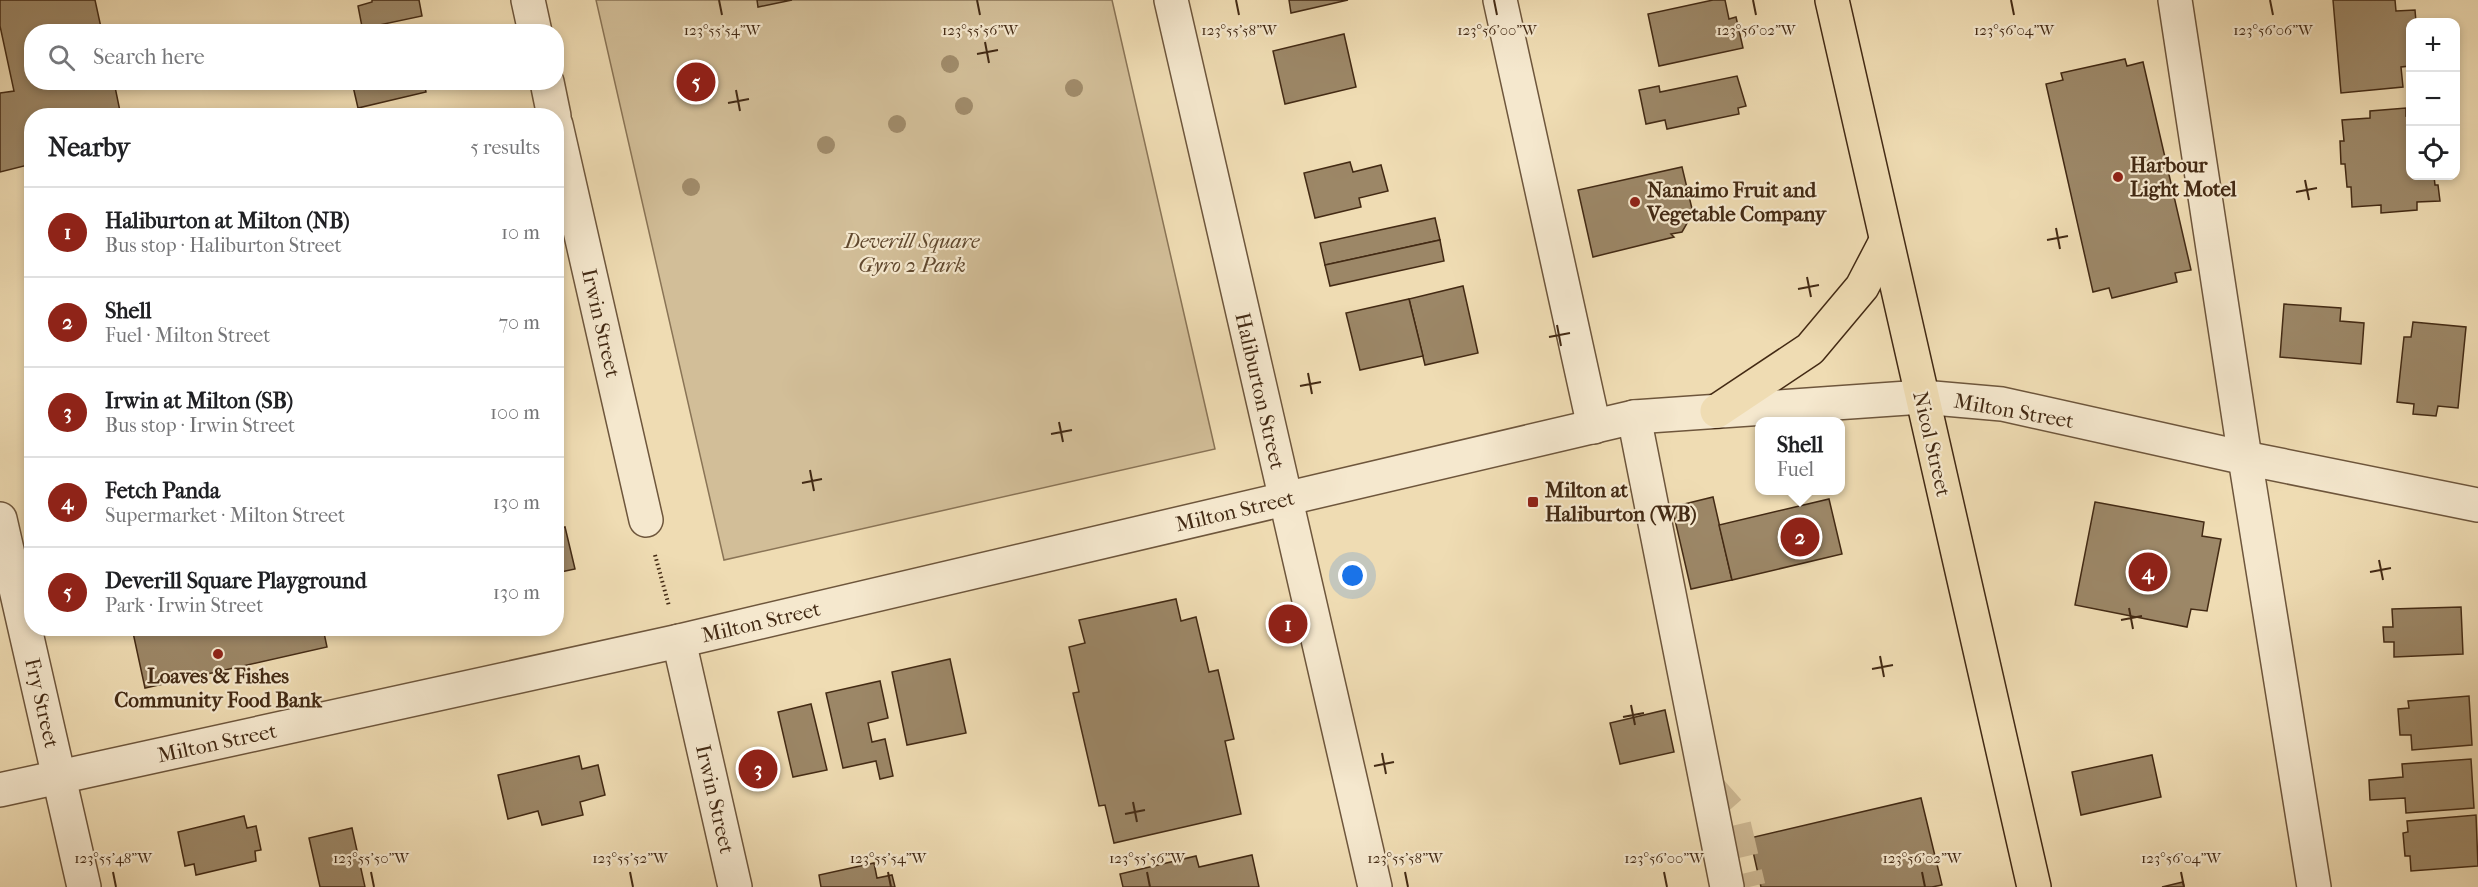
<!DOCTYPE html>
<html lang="en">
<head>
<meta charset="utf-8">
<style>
	body { margin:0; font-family:"IM FELL French Canon",serif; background:#f2f2f2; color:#202124 }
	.controls { position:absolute; right:18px; top:18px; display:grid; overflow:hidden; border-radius:12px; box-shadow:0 3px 9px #0003 }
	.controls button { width:54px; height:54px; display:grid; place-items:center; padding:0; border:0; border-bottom:2px solid #e0e0e0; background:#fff; color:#202124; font:30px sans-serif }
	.you { position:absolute; left:1353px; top:576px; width:21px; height:21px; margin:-15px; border:4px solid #fff; border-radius:50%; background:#1a73e8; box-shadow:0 0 0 9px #1a73e833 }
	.badge { display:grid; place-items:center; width:39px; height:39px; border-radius:50%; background:#8f2418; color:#fff; font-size:20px; font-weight:700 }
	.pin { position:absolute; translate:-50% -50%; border:3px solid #fff; box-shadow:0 2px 6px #0006 }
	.popup { position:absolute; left:1755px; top:417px; width:90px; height:78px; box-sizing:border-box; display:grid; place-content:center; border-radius:12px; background:#fff; filter:drop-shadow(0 2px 4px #0005); font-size:20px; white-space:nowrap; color:#757577 }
	.popup b { font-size:22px; color:#202124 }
	.popup::after { content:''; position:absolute; left:50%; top:100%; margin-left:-12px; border:12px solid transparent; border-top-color:#fff }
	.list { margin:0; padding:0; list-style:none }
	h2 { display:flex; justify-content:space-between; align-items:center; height:78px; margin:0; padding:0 24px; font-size:26px }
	h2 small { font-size:20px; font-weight:400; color:#757577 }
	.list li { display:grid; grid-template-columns:39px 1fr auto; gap:18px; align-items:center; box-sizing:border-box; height:90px; padding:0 24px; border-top:2px solid #e0e0e0 }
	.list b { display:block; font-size:22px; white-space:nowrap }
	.list p { margin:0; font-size:20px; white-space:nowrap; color:#757577 }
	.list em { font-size:20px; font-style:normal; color:#757577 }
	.icon { flex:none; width:33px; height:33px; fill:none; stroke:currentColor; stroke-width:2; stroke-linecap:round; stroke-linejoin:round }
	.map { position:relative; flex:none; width:2478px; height:887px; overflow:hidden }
	.search { position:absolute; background:#fff; box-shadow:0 3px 9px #0003; left:24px; top:24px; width:540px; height:66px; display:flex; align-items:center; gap:15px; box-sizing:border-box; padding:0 21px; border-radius:24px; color:#757577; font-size:22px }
	.panel { position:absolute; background:#fff; box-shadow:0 3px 9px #0003; left:24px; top:108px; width:540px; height:528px; border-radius:24px }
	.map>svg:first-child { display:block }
</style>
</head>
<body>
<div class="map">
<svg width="2478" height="887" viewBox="0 0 2478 887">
	<rect width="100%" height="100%" fill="#efdcb3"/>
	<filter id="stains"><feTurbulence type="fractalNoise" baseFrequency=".00333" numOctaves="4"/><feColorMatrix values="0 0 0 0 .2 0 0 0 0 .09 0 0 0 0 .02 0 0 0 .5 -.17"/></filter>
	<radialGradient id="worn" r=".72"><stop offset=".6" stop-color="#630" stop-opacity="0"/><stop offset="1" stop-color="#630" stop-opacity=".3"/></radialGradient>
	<path fill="#d2be98" stroke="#8a7456" stroke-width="1.5" d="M596 0H1112L1215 449 724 560Z"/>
	<g fill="#9c8767" stroke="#432a14" stroke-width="1.5">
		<path d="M0 0H95L102 32H32V82H114L121 116H32V164L0 172V93L14 91 0 26Z"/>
		<path d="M372 0H419L422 16 379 25 380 30 363 32 358 6 372 2Z"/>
		<path d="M757 0H792L758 7Z"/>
		<path d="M1289 0H1348L1291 13Z"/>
		<path d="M1713 0H1725L1729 19 1736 17 1743 48 1659 66 1648 14Z"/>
		<path d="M2333 0H2395L2396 11 2415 10 2416 22H2410V66L2401 67 2403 87 2341 93Z"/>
		<path d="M1344 34 1356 87 1285 104 1273 51Z"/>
		<path d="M2125 59 2127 66 2143 62 2191 270 2175 273 2177 282 2112 298 2109 288 2093 292 2046 84 2063 80 2061 73Z"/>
		<path d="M1737 76 1746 106 1738 108 1739 114 1667 129 1665 120 1646 124 1639 90 1659 86 1660 92Z"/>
		<path d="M352 82H424L426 92 358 108Z"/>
		<path d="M2406 108V116L2410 115V176H2434L2435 185H2438L2440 201 2417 202V210L2381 213V205L2352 207 2351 187H2347L2345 164H2341L2340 141H2344L2342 120 2370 118V111Z"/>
		<path d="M1350 162 1353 172 1381 165 1388 191 1359 198 1361 207 1315 218 1304 173Z"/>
		<path d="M1682 167 1693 213 1682 232 1671 234 1674 237 1593 257 1578 190Z"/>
		<path d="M1435 218 1440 240 1325 265 1320 243Z"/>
		<path d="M1440 240 1444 261 1330 286 1325 265Z"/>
		<path d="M1463 286 1478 353 1425 365 1409 299Z"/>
		<path d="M1409 299 1423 356 1360 370 1346 313Z"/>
		<path d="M2284 304 2341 308 2340 321 2364 323 2361 364 2280 357Z"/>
		<path d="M2413 322 2466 327 2458 408 2438 406 2436 416 2413 414 2414 404 2397 402 2404 337H2411Z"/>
		<path d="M1713 497 1732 580 1691 589 1672 507Z"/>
		<path d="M1829 499 1842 554 1732 580 1719 525Z"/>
		<path d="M2095 502 2204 522 2202 536 2221 539 2207 611 2191 609 2187 627 2075 605Z"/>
		<path d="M565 527 575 569 556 573V529Z"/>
		<path d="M1176 599 1181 621 1196 617 1209 672 1218 670 1234 739 1225 741 1241 814 1114 843 1105 805 1099 806 1073 693 1079 692 1069 647 1085 643 1079 620Z"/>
		<path d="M2461 607 2463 654 2394 657V642H2384L2383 627H2393L2392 609Z"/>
		<path d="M132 628H323L327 647 145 688Z"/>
		<path d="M950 659 966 733 907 745 892 672Z"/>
		<path d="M880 681 888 718 868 723 872 742 885 739 893 776 880 779 876 761 843 768 826 693Z"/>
		<path d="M2469 696 2472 745 2412 750 2411 735H2400L2398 709 2409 708 2408 701Z"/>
		<path d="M811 704 827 770 793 777 778 712Z"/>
		<path d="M1665 710 1674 752 1620 764 1610 723Z"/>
		<path d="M2152 755 2161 797 2081 815 2072 772Z"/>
		<path d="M579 756 582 769 598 765 605 795 580 802 583 815 542 825 538 811 508 819 498 775Z"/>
		<path d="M2471 759 2474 808 2406 813 2405 798 2370 800 2369 780 2403 777 2402 764Z"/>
		<path d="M1921 798 1942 885 1932 887H1761L1750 838Z"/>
		<path d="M2476 815 2478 866 2411 871 2410 856H2405L2403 833 2408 832 2407 821Z"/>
		<path d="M244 816 247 828 256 826 261 850 255 851 256 861 196 875 194 864 185 866 178 832Z"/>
		<path d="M352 828 365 887H320L309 838Z"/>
		<path d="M1252 855 1259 887H1123L1120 874 1196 856 1199 867Z"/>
		<path d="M874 863 877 878 892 875 895 887H821L819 875Z"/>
		<path d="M2183 882 2184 887H2162Z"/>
	</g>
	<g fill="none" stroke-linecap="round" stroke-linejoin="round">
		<path stroke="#cdb893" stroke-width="33" stroke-dasharray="33 16" stroke-linecap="butt" d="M1707 786 1732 814 1749 887"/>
		<g stroke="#6e563c" stroke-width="36">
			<g id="minor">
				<path d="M528 0 535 32"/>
				<path d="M1171 0 1375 887"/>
				<path d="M1500 0 1594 427"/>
				<path d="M2175 0 2245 458 2314 887"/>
				<path d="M547 82 554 116"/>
				<path d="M556 125 646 520"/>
				<path d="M1634 417 1727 887"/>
				<path d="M0 519 84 887"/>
				<path d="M679 641 735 887"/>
				<path d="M0 790 679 641 1634 417 1922 397 2002 404 2245 458 2478 505"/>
			</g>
		</g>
		<g stroke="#432a14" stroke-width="36">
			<g id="highway">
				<path d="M1832 0 2034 887"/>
				<path d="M1717 411 1810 349 1862 287 1886 241"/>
			</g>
		</g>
		<path stroke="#432a14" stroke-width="4" stroke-dasharray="1.5 3" stroke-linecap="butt" d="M655 555 669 606"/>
		<use href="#minor" stroke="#f5e8ce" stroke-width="33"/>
		<use href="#highway" stroke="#efdcb3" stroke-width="33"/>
	</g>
	<g fill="#a08b6a">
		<circle cx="950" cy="64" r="9"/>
		<circle cx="1074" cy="88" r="9"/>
		<circle cx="964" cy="106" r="9"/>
		<circle cx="897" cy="124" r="9"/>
		<circle cx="826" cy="145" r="9"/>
		<circle cx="691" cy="187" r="9"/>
	</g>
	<path fill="none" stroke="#432a14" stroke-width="2" d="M719 0 722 15M977 0 980 15M1236 0 1239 15M1494 0 1497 15M1753 0 1756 15M2011 0 2014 15M2270 0 2273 15M985 42 989 63M977 54 998 50M736 90 740 111M728 103 749 99M2305 180 2309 200M2296 192 2317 188M2056 228 2060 249M2047 240 2068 236M1807 277 1811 297M1798 289 1819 285M1557 325 1561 346M1549 337 1570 333M1308 373 1312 394M1300 386 1321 382M1059 422 1063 442M1051 434 1072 430M810 470 814 491M802 483 822 479M2379 560 2383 580M2370 572 2391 568M2129 608 2133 629M2121 620 2142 616M1880 656 1884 677M1872 669 1893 665M1631 705 1635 725M1623 717 1644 713M1382 753 1386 774M1374 766 1394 762M1133 802 1137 822M1125 814 1145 810M113 872 116 887M371 872 374 887M630 872 633 887M888 872 891 887M1147 872 1150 887M1405 872 1408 887M1664 872 1667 887M1922 872 1925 887M2181 872 2184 887"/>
	<g fill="#8f2418" stroke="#f5e8ce" stroke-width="2">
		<circle cx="2118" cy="177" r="6"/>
		<circle cx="1635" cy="202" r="6"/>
		<rect x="1527" y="496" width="12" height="12" rx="3"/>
		<circle cx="218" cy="654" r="6"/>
	</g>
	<g text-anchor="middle" stroke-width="4.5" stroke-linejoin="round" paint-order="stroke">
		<g font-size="21" font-weight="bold" fill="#432a14" stroke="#f5e8ce" text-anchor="start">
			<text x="2130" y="172">Harbour<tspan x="2130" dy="24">Light Motel</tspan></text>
			<text x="1647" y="197">Nanaimo Fruit and<tspan x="1647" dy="24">Vegetable Company</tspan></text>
			<text x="1545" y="497">Milton at<tspan x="1545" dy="24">Haliburton (WB)</tspan></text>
			<text x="218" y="683" text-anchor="middle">Loaves &amp; Fishes<tspan x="218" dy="24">Community Food Bank</tspan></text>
		</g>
		<g font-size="21" font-style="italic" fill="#60482e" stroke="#f5e8ce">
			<text x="912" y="248">Deverill Square<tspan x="912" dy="24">Gyro 2 Park</tspan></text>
		</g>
		<g font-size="21" fill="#432a14" stroke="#f5e8ce">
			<text transform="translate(601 323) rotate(77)" y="7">Irwin Street</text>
			<text transform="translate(1260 391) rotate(77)" y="7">Haliburton Street</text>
			<text transform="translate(2014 411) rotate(10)" y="7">Milton Street</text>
			<text transform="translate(1932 444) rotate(77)" y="7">Nicol Street</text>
			<text transform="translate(1235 511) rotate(-13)" y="7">Milton Street</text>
			<text transform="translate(761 622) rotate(-13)" y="7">Milton Street</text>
			<text transform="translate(42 703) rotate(77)" y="7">Fry Street</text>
			<text transform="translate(217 743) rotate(-12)" y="7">Milton Street</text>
			<text transform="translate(715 799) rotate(77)" y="7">Irwin Street</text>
		</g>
	</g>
	<g font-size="15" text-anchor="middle" fill="#432a14" stroke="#f5e8ce" stroke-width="4.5" stroke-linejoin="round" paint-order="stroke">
		<text x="722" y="35">123°55'54"W</text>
		<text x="980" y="35">123°55'56"W</text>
		<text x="1239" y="35">123°55'58"W</text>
		<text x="1497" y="35">123°56'00"W</text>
		<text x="1756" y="35">123°56'02"W</text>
		<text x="2014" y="35">123°56'04"W</text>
		<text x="2273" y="35">123°56'06"W</text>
		<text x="113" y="863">123°55'48"W</text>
		<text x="371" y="863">123°55'50"W</text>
		<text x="630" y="863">123°55'52"W</text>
		<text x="888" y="863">123°55'54"W</text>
		<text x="1147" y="863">123°55'56"W</text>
		<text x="1405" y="863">123°55'58"W</text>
		<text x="1664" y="863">123°56'00"W</text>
		<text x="1922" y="863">123°56'02"W</text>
		<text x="2181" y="863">123°56'04"W</text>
	</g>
	<rect width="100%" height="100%" filter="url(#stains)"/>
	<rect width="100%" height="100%" fill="url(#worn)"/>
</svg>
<div class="controls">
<button>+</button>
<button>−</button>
<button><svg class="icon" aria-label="locate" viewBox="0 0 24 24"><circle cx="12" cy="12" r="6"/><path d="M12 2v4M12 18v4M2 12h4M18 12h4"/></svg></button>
</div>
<div class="you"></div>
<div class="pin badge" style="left:1288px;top:624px">1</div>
<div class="pin badge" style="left:1800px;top:537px">2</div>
<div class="popup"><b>Shell</b>Fuel</div>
<div class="pin badge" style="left:758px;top:769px">3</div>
<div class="pin badge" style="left:2148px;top:572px">4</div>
<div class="pin badge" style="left:696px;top:82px">5</div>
<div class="search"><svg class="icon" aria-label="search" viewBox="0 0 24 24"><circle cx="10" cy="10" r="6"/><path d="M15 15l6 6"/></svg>Search here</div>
<section class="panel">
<h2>Nearby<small>5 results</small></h2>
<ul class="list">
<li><span class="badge">1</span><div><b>Haliburton at Milton (NB)</b><p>Bus stop · Haliburton Street</p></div><em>10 m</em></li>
<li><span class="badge">2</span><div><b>Shell</b><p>Fuel · Milton Street</p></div><em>70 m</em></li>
<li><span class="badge">3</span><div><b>Irwin at Milton (SB)</b><p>Bus stop · Irwin Street</p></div><em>100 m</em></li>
<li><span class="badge">4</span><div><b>Fetch Panda</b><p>Supermarket · Milton Street</p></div><em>130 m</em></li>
<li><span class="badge">5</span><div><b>Deverill Square Playground</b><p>Park · Irwin Street</p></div><em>130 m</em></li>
</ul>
</section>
</div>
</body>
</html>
